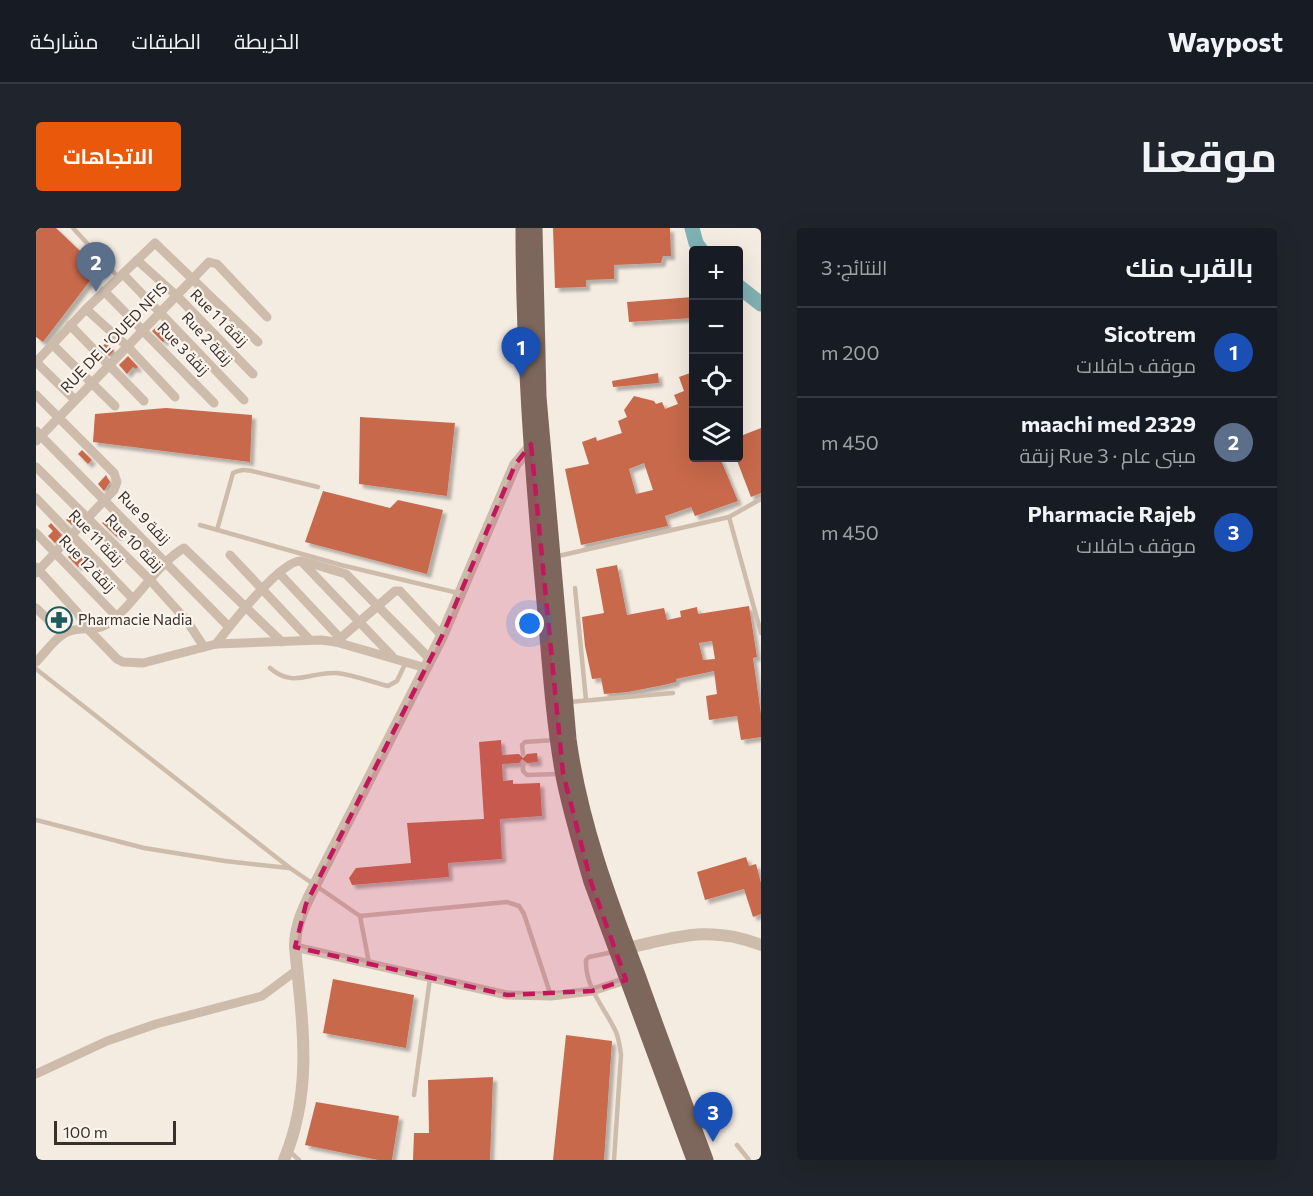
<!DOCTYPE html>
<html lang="ar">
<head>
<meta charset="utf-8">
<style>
	body { margin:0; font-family:Commissioner,Cairo,sans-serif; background:#20242c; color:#f1f3f6; direction:rtl }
	.controls { position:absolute; right:18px; top:18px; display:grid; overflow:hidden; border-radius:6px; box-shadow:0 6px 24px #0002 }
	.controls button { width:54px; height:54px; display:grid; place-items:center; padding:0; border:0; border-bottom:2px solid #363941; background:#171b24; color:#f1f3f6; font:30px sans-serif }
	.scale { position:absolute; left:18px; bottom:15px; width:122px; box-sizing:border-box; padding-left:6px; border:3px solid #3b302b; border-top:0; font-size:16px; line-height:21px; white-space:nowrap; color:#3b302b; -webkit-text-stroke:4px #fbf5ee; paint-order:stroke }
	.you { position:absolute; left:494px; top:396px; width:21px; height:21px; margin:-15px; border:4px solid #fff; border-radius:50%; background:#1a73e8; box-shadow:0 0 0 9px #1a73e833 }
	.badge { display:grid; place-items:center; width:39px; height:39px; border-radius:50%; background:#ea580c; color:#fff; font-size:20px; font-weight:700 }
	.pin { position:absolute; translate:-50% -50px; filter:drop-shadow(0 2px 3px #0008) }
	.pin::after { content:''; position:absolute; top:32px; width:21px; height:18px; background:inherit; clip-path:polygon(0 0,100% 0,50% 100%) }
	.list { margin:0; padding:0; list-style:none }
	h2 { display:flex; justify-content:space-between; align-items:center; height:78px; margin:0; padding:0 24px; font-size:26px }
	h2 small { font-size:20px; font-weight:400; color:#9ea1a6 }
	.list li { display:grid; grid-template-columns:39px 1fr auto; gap:18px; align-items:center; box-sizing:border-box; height:90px; padding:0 24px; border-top:2px solid #363941 }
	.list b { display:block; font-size:22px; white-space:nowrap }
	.list p { margin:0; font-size:20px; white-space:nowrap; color:#9ea1a6 }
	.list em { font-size:20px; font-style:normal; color:#9ea1a6 }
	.icon { flex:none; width:33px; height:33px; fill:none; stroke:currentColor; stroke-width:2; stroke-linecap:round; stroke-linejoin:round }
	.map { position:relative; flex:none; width:725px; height:932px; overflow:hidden; direction:ltr; border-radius:6px }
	header { display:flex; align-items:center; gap:36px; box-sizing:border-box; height:84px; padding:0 30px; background:#171b24; border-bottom:2px solid #363941 }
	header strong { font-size:28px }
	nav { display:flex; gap:33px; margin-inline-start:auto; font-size:21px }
	.intro { display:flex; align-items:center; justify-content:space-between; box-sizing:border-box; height:144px; padding:0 36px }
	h1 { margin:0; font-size:42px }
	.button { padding:15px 27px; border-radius:6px; background:#ea580c; color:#fff; font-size:21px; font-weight:700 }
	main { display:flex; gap:36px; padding:0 36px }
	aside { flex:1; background:#171b24; border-radius:6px; box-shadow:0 6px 24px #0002 }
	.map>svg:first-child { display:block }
</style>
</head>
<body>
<header>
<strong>Waypost</strong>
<nav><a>الخريطة</a><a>الطبقات</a><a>مشاركة</a></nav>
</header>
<div class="intro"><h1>موقعنا</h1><a class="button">الاتجاهات</a></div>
<main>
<aside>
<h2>بالقرب منك<small>النتائج: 3</small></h2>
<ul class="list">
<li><span class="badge" style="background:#1a4fb4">1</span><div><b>Sicotrem</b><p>موقف حافلات</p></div><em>200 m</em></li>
<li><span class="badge" style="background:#5c6f8a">2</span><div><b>maachi med 2329</b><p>مبنى عام · Rue 3 زنقة</p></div><em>450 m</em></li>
<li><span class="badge" style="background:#1a4fb4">3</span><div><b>Pharmacie Rajeb</b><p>موقف حافلات</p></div><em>450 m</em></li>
</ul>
</aside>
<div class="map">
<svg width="725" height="932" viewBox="0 0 725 932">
	<defs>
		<filter id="shadow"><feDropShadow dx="4" dy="4" stdDeviation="1.5" flood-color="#0004"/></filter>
	</defs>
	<rect width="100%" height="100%" fill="#f4ebe1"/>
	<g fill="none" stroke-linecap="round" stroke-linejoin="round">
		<g stroke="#7fb0b2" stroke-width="15">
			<path d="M656 0 660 15 665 22"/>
			<path d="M702 58 725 76"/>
		</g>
	</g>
	<g fill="#c8694b" fill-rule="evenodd" filter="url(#shadow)">
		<path d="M0 0H20L63 41 7 114 0 109Z"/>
		<path d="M517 0H634L635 28H627L625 35 578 37V51L550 52V59L519 60Z"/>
		<path d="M657 69V90L593 94 591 74Z"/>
		<path d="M125 95 133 104 130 107 132 110 127 114 116 103Z"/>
		<path d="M70 115 78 123 73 128 65 119Z"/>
		<path d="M92 128 102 139 100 141 97 139 91 146 83 137Z"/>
		<path d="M657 144V230H684L702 273 659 288 655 279 629 288 632 298 545 317 529 241 553 236 546 214 560 209 561 213 586 205 582 193 591 189 588 182 598 168 618 173 620 176 626 174 629 181 642 176 638 167 648 163 643 149ZM608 235 617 262 600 266 593 241Z"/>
		<path d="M622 145 623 155 577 159 576 153Z"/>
		<path d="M130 180 216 187 214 234 57 214 59 186Z"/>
		<path d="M324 189 419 195 411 268 323 256Z"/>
		<path d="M725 200V265L715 269 700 230H702V209Z"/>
		<path d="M46 222 56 232 52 236 42 226Z"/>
		<path d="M70 247 74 254 68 263 62 256Z"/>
		<path d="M287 263 354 280 362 272 407 282 391 346 269 314Z"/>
		<path d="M37 285 42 290 36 297 30 292Z"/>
		<path d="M70 292 84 306 81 309 66 295Z"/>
		<path d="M15 295 26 307 19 315 12 308 17 303 12 298Z"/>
		<path d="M38 323 49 333 42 339 32 329Z"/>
		<path d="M581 337 591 387 628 380 631 392 645 389 644 383 661 379 662 386 713 378 721 429 717 430 725 486V509L705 512 701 488 673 492 670 468 681 466 678 443 640 451V454L628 457 592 464 568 466 565 450 556 451 549 418 546 389 568 385 560 341ZM676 413 679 431 667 432 663 415Z"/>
		<path d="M26 381 33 388 26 396 19 389Z"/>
		<path d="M465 512 466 527 483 526 487 530 491 526 501 525 502 534 491 535 486 531 483 535 466 536 467 553 477 552V556L504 555 506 588 464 591 466 631 412 635 413 649 316 657 313 650 320 640 375 635 371 595 448 591 443 514Z"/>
		<path d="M710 629 713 638 720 636 725 655V686L717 689 708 661 669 672 661 644Z"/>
		<path d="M297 751 378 767 370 820 287 805Z"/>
		<path d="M530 807 576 813 568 932H517Z"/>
		<path d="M457 849 454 932H377L378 905H393L392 852Z"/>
		<path d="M280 874 363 888 356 932H342L269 917Z"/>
	</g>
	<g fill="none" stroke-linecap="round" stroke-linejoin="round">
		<g stroke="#cdbbac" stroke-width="4.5">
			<path d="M37 0 83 50"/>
			<path d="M693 289 725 271"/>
			<path d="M164 297 305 337 422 365"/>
			<path d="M181 302 197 245C204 241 209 242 216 243L282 259"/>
			<path d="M518 329 693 289 725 405"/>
			<path d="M539 360 550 472"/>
			<path d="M234 440C258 461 274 443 301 445 318 447 336 454 352 458L361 453 370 434"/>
			<path d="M0 441 254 640 324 688 471 674 483 678 488 686 515 768"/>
			<path d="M533 474 637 465"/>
			<path d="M487 526 486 517 489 514 519 512"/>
			<path d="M487 535V543L491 547 522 546"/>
			<path d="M0 592 108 620 189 633 253 640"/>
			<path d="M324 688 333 735"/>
			<path d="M577 724 553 729 550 732C549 760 569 780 580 804 583 811 584 819 585 827L578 932"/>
			<path d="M378 867 394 750"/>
			<path d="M701 917 713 932"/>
			<path d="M252 922 263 932"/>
		</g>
		<g stroke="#cdbbac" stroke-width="9">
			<path d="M101 32 141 68 217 146"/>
			<path d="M87 46 208 172"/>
			<path d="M68 63 178 175"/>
			<path d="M50 81 92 119 139 169"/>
			<path d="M34 97 108 173"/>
			<path d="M17 117 79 178"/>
			<path d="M0 134 50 81 119 15 222 114"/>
			<path d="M0 134 39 172"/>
			<path d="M0 167 78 245 81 254 78 262 0 345"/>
			<path d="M0 203 193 399"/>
			<path d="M0 213 173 34 181 36 231 89"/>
			<path d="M0 239 115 353 151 393 168 419"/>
			<path d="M0 270 97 371"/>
			<path d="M0 305 80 388"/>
			<path d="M194 327 274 412"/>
			<path d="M267 333 310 346 395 432"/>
			<path d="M0 339 41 384 51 400 81 431 87 434 107 435 180 416 285 412 300 414 390 440"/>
			<path d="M243 345 305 411"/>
			<path d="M0 380 27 406"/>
			<path d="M300 414 359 363H364L406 408"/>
			<path d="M180 416C193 399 245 332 265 333L356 428"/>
			<path d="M0 434C10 424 21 407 34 403 46 399 61 403 71 396 99 377 120 336 148 320L246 414"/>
			<path d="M259 719 471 767 515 768 556 763 590 752"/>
			<path d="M0 846 71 813 120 796 226 768 261 742"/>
		</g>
		<g stroke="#cdbbac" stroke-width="12">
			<path d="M591 720C642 709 674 697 725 717"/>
			<path d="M248 932C278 860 266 794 259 719 259 696 269 677 279 657L406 408 479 237 499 213"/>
		</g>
		<g stroke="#7d675c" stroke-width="15">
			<path d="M487 0C487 121 496 242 507 363 513 425 516 487 527 548 534 584 545 619 555 654L658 932"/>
			<path d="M499 0 503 169 533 511C544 593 573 670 602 747 624 809 647 870 670 932"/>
		</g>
	</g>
	<path fill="#c2185b" fill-opacity="0.2" stroke="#c2185b" stroke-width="4.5" stroke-dasharray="12 8" stroke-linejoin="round" d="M495 216 527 545 555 654 590 752 556 763 471 767 259 719 270 676 406 408 479 237Z"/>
	<defs>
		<g id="pharmacy-ring" transform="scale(1.35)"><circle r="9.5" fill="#fbf5ee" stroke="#1f5a5e" stroke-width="1.5"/><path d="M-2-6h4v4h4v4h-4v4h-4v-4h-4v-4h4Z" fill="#1f5a5e"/></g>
	</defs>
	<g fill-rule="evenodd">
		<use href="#pharmacy-ring" x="23" y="392"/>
	</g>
	<g text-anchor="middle" stroke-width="4.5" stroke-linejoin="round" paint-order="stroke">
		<g font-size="15" fill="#3b302b" stroke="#fbf5ee">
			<text transform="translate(183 90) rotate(45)" y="5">Rue 1 زنقة 1</text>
			<text transform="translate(78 110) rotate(-46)" y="5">RUE DE L'OUED NFIS</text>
			<text transform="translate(171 111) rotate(47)" y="5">Rue 2 زنقة</text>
			<text transform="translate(147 121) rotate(46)" y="5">Rue 3 زنقة</text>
			<text transform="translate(108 290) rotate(46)" y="5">Rue 9 زنقة</text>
			<text transform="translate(60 310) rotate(46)" y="5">Rue 11 زنقة</text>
			<text transform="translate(98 315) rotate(45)" y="5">Rue 10 زنقة</text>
			<text transform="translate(51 336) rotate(46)" y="5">Rue 12 زنقة</text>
		</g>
		<g font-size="15" fill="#3b302b" stroke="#fbf5ee" text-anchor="start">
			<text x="42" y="397">Pharmacie Nadia</text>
		</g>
	</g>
</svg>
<div class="controls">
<button>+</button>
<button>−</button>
<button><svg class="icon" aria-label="locate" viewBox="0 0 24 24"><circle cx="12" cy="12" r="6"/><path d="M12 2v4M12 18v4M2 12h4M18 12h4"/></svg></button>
<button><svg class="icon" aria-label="layers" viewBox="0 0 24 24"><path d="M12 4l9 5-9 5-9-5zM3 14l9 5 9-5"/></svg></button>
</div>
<div class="scale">100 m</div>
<div class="you"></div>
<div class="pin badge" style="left:485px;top:149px;background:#1a4fb4">1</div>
<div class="pin badge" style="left:60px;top:64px;background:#5c6f8a">2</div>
<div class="pin badge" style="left:677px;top:914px;background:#1a4fb4">3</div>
</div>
</main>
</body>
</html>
